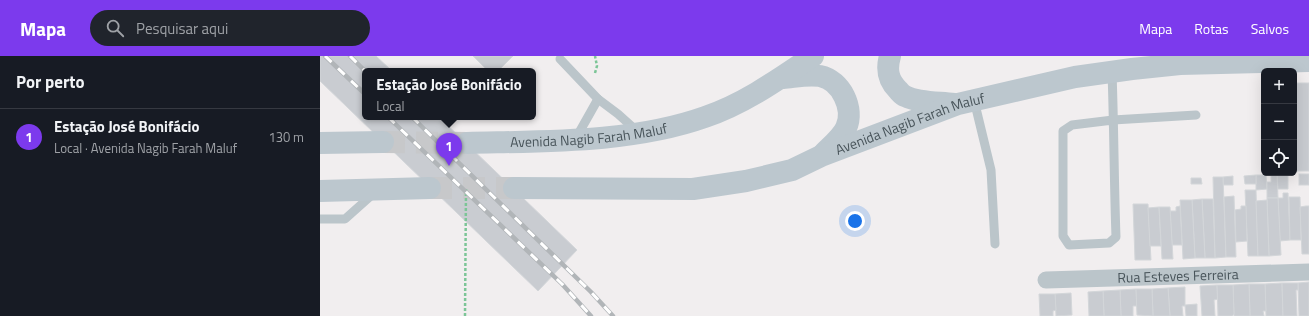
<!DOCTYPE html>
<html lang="pt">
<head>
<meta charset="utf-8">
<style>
	body { margin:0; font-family:"Titillium Web",sans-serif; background:#20242c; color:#f1f3f6 }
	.controls { position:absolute; right:12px; top:12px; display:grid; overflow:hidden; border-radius:6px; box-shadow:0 4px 16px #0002 }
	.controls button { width:36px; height:36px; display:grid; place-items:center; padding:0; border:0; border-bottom:1px solid #363941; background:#171b24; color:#f1f3f6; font:20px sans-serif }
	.you { position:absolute; left:535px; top:165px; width:14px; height:14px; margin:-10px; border:3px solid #fff; border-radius:50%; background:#1a73e8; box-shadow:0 0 0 6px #1a73e833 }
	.badge { display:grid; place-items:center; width:26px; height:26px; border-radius:50%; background:#7c3aed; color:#fff; font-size:13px; font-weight:700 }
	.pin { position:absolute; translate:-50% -33px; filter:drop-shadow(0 1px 2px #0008) }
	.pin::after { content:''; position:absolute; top:21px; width:14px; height:12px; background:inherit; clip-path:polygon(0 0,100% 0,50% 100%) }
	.popup { position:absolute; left:42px; top:12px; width:174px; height:52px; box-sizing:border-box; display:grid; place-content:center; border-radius:6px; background:#171b24; filter:drop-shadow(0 1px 3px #0005); font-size:13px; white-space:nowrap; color:#9ea1a6 }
	.popup b { font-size:15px; color:#f1f3f6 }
	.popup::after { content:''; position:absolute; left:50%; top:100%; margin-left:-8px; border:8px solid transparent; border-top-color:#171b24 }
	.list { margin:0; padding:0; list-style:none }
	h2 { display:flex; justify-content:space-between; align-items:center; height:52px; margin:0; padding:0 16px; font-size:17px }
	h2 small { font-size:13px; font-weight:400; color:#9ea1a6 }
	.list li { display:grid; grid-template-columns:26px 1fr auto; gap:12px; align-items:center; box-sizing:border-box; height:56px; padding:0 16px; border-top:1px solid #363941 }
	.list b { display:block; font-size:15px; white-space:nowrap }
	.list p { margin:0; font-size:13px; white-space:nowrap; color:#9ea1a6 }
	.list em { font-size:13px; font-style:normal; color:#9ea1a6 }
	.icon { flex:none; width:22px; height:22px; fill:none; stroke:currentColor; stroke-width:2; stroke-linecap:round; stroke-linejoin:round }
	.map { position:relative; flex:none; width:989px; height:260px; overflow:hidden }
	header { display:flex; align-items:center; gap:24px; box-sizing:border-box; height:56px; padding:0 20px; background:#7c3aed; color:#fff }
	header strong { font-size:19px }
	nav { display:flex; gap:22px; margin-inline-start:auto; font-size:14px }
	.search { width:280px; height:36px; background:#20242c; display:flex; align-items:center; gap:10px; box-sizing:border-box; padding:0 14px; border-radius:22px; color:#9ea1a6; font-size:15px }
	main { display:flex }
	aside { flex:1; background:#171b24 }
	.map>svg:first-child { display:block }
</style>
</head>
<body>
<header>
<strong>Mapa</strong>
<div class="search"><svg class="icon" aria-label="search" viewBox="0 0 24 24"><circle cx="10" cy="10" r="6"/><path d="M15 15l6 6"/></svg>Pesquisar aqui</div>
<nav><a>Mapa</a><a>Rotas</a><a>Salvos</a></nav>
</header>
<main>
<aside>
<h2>Por perto<small></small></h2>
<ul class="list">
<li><span class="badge">1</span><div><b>Estação José Bonifácio</b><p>Local · Avenida Nagib Farah Maluf</p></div><em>130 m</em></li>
</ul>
</aside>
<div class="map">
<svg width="989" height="260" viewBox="0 0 989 260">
	<rect width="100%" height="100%" fill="#f1eeef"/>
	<g fill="#c9ccd1" stroke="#d3d6d9">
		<path d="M0 0H56L72 15H45V61H119L257 194 218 235 0 25Z"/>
		<path d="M153 0H193L178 15H168Z"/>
		<rect x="974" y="27" width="15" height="88"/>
		<path d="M968 118V133H958L957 119Z"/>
		<rect x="979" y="118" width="10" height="11"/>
		<path d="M936 119H946L947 133 936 134Z"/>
		<path d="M936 119V128H925L924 120Z"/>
		<path d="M951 119H957L958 142H947V126H951Z"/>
		<path d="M913 120V129H903V121Z"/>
		<path d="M893 121H903L906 201 895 202Z"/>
		<path d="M871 122H881L882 128H871Z"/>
		<path d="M925 134H936L938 200H928Z"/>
		<path d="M963 137H968L970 184 960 185 958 142H963Z"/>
		<path d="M914 140 916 201H906L904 141Z"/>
		<path d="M969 141H980L981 184H970Z"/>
		<path d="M947 142H958L961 199 949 200Z"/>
		<path d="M882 143H893L895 202H885Z"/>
		<path d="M882 143 885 202H875L872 144Z"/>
		<path d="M860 144H872L875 202 863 203Z"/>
		<path d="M947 144 949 200H938L936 145Z"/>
		<path d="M813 148H828L831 204H815Z"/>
		<path d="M860 150 862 189H852L850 155H856V151Z"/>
		<path d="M921 150H926L927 185 916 186 915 154 921 153Z"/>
		<path d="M986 150H989V198H982L980 151Z"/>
		<path d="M839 151 841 190H830L828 152Z"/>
		<path d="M839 151H850L853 203H842Z"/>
		<path d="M989 226V260H979L978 227Z"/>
		<path d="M962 227 963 260H946L945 228Z"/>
		<path d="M962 227H978V234H976L977 260H963Z"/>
		<path d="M929 228H945L946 255H943L944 260H930Z"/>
		<path d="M929 228 930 260H914L913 229Z"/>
		<path d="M897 229 898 243 894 244 895 260H882L880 230Z"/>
		<path d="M897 229H913L914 258 912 260H898Z"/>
		<path d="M865 231V250H862L863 260H850L848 232Z"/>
		<path d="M848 232 850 260H833L832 233Z"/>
		<path d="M816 233 817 250H813V260H801L800 234Z"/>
		<path d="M816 233H832L833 260 817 259Z"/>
		<path d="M800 234 801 260H784L783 235Z"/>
		<path d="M783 235 784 260H769L768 236Z"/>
		<path d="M751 237 752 259 736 260 735 238Z"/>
		<path d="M719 238H735L736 254 733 255V260H720Z"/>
		<path d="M877 248V260H866L865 249Z"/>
	</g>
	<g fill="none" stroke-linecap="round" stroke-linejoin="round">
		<g stroke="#c7c8ca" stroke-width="22" stroke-dasharray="22 11" stroke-linecap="butt">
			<path d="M63 86 147 87"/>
			<path d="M110 132H194"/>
		</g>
		<g stroke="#7cc597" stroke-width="2.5" stroke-dasharray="3 2" stroke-linecap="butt">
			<path d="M275 17 277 10 275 0"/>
			<path d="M145 260 146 133"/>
		</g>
		<g stroke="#bbc5ca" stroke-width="9">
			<path d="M240 3 278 43 298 58 318 76"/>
			<path d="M792 16C794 71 794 126 796 181L789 187 749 189 743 180V75L752 69 793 64 876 59"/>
			<path d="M654 44 671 114 675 188"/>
			<path d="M256 82 278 43"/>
			<path d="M0 163H25L53 138"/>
		</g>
		<path stroke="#bbc5ca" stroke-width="17" id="s1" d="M726 224 989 216"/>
		<g stroke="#bcc7ce" stroke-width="22">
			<path d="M570 0C566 14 568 24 578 34 580 36 582 39 585 40 599 47 618 46 634 48"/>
			<path d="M463 22C475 21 488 18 500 20 521 24 535 53 526 72 522 81 511 90 504 97"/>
			<path d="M0 87 63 86"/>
			<path id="s2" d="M147 87C224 85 312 87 385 61 424 48 459 23 493 0"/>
			<path id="s3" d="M194 132 373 133 426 125 472 114 501 100 638 48 755 21 812 13 860 8 989 5"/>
			<path d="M0 135 110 132"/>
		</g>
		<g stroke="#b1b5b8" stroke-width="4.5">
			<g id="rail">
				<path d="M5 0 45 38"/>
				<path d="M30 0 45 15"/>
				<path d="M68 61 242 228 271 260"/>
				<path d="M92 61 271 236 293 260"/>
			</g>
		</g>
		<use href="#rail" stroke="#fff" stroke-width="3" stroke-dasharray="9" stroke-linecap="butt"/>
	</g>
	<g text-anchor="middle" stroke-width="3" stroke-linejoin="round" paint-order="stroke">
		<g font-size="14" fill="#48545a" stroke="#fff">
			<text dy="5" stroke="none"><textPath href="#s3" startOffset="407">Avenida Nagib Farah Maluf</textPath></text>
			<text dy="5" stroke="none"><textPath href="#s2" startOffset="122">Avenida Nagib Farah Maluf</textPath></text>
			<text dy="5" stroke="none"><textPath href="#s1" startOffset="132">Rua Esteves Ferreira</textPath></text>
		</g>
	</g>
</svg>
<div class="controls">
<button>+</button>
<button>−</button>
<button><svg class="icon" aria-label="locate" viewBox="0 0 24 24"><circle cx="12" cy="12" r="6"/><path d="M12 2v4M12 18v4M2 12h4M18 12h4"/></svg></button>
</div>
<div class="you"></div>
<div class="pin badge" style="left:129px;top:110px">1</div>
<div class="popup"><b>Estação José Bonifácio</b>Local</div>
</div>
</main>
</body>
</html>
